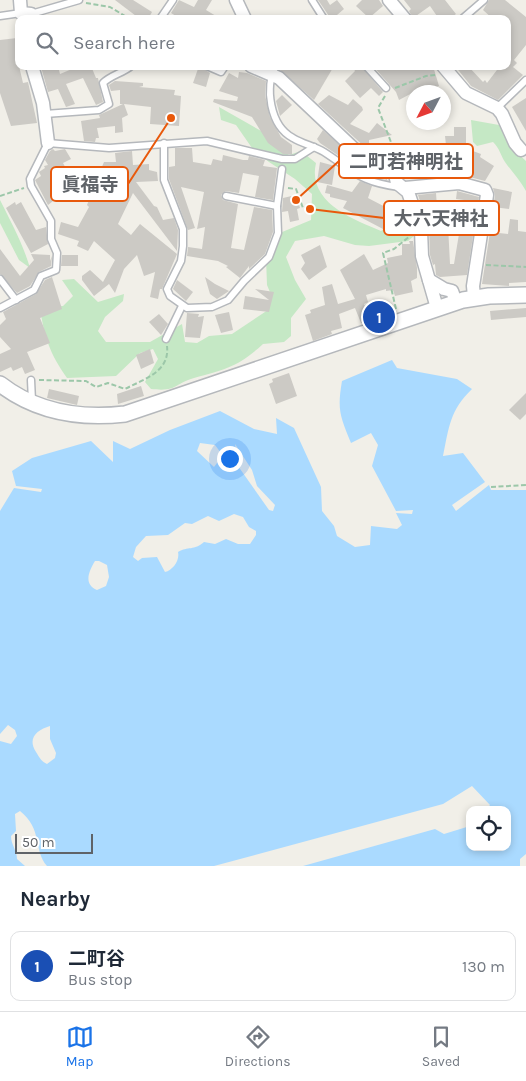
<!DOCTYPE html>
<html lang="en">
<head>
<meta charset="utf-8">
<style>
	body { margin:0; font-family:Karla,"Noto Sans JP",sans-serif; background:#f2f2f3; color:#1f2937 }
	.controls { position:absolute; right:15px; bottom:15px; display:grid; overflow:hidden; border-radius:10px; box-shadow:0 2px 8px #0003 }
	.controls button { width:45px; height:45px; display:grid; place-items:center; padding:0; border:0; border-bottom:1px solid #e0e1e3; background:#fff; color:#1f2937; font:25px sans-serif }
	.compass { position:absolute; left:406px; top:85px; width:45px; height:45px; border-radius:50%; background:#fff; box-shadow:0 2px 8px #0003; rotate:229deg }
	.scale { position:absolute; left:15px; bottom:12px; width:78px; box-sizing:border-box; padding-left:5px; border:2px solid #5f6368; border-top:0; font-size:14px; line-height:18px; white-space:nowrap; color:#5f6368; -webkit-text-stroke:4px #fff; paint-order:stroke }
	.you { position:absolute; left:229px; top:458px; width:18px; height:18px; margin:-12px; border:4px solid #fff; border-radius:50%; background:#1a73e8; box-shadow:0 0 0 8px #1a73e833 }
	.badge { display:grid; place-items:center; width:32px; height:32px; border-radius:50%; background:#1a73e8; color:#fff; font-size:16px; font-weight:700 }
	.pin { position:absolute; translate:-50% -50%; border:2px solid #fff; box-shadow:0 1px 5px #0006 }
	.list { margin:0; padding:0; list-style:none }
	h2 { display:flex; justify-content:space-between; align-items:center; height:65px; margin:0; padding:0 20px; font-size:21px }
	h2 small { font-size:16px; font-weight:400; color:#747a83 }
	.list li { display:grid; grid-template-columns:32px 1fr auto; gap:15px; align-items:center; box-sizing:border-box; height:70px; margin:0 10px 10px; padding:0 10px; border:1px solid #e0e1e3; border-radius:10px }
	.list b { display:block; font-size:19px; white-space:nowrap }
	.list p { margin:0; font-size:16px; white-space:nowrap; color:#747a83 }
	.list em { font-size:16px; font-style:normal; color:#747a83 }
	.icon { flex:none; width:28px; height:28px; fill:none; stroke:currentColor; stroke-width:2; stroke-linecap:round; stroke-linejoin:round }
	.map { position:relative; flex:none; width:526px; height:866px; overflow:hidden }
	.search { position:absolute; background:#fff; box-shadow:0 2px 8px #0003; left:15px; right:15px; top:15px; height:55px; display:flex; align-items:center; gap:12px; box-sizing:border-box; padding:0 18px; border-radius:10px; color:#747a83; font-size:19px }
	.sheet { height:145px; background:#fff }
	nav { display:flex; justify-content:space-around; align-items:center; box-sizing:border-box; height:70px; border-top:1px solid #e0e1e3; background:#fff; font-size:14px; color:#747a83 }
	nav a { display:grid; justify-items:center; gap:2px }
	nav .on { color:#1a73e8 }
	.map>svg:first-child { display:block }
</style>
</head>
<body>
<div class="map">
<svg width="526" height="866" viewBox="0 0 526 866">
	<rect width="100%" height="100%" fill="#f1efe8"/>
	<g fill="#c5e8c5">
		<path d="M219 107 263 132 274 145 289 155 301 151 316 163C307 202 352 219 381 231L392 223 407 218 414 236 408 241 369 246 355 245 324 236 295 241 286 257 295 280 306 299 291 318V336L284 342 263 344C238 367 226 369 194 378 173 384 178 392 151 389L145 382 158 359 153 349 140 353 116 376 67 378C50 354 44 337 40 307L63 306 73 296 62 280 74 279 98 302 124 294 123 301 105 317 98 331 106 342H150L182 324 185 342 197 343 209 336 232 334 268 310 272 297 267 285 266 258 275 235 311 220 312 194 295 179 269 162 252 148 236 125 221 120Z"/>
		<path d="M471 120 499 125 513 149 526 161V191C520 180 512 172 505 162 500 154 500 149 493 142L477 146 473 142Z"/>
		<path d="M0 200C11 222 23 244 30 268L19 260 0 223Z"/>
	</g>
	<path fill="#aadaff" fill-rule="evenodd" d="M392 360 397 368 457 379 472 389C450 410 449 427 443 456L463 453 485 482 452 505 456 511 489 485 491 490H526V854L520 859V866H47C33 850 43 829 20 811L15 814 16 831 11 836C11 845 17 850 17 859L25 866H0V741L11 744 17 736 15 730 8 725 0 734V511L14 488 41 492 42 489 16 486 12 471 32 458 91 441 113 462V441L130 449 170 430 220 411 254 429 277 434 276 418 294 428 321 487 322 511 334 526 337 536 355 547 370 545 371 526 397 529 402 525 396 513 412 514 413 510 396 511 372 466 378 445 371 433 351 443C340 416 337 410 342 381ZM200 443 215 445 221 453 220 459 214 467 197 451ZM235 444 252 470 257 486 275 505 273 511 269 510 238 466ZM234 514 243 517 249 527 256 531V535L250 544H238L226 539 215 544 204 542C194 551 188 546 178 552 180 560 173 570 165 572L157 557 142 558 138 561 133 557 136 547 146 536 168 535 185 523 192 524 208 516 219 521ZM95 561H99L107 565 109 577 106 586 97 590C83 584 89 571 95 561ZM50 726V739L56 753 55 758 47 764C42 762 39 757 36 752 27 738 37 730 50 726ZM470 810H507V847H470Z"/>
	<path fill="#f1efe8" d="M472 786 490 805 486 810H470V826L444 834 435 829 303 866H214L443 804Z"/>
	<g fill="#cccac5">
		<path d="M115 0H133L152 12 148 19H140Z"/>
		<path d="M179 0 194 7 198 0H212L206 10 221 19H181L171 13Z"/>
		<path d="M318 0H327L330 5 337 0 344 9 337 15 339 19H331Z"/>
		<path d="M362 0H379L383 6 369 18 356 6Z"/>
		<path d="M404 0H445L456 14 449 19H439L430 6 413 18 409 11 411 9Z"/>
		<path d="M489 0H505L526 17V45L514 60 517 63 513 67 523 75 498 100 471 86 455 66H468L483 82 485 80 487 83 500 66H507V19H493L483 10Z"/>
		<path d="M17 38 19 66 23 83 28 82 37 123 11 126 0 93V40Z"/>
		<path d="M58 66 60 74 79 66H91L96 78H98L103 102 96 105 83 78 66 84 75 104 66 107 58 89 48 92 41 67Z"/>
		<path d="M199 66 210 73 206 87 193 83Z"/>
		<path d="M281 66H334L314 100 280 70Z"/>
		<path d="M352 66H361L383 92 379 96 371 88 360 98 345 81 355 71Z"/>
		<path d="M373 66H433L439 86 426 90 427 92H414L399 100 396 92Z"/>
		<path d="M239 72 247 73 266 81 265 95 270 117 281 137 292 145V154H283L268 143 252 117 213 102 214 99 237 101 238 97 219 91 229 73 238 78Z"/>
		<path d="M115 81 143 83V86L139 87 175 90 174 95 181 96 179 126 150 124 151 107 124 104 128 115 122 118 123 132 115 133V126L97 128 99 138H96L95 142 84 141 81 121 100 118 99 115 123 104H120V90L111 91 109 85Z"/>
		<path d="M282 95 292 105 280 116 276 101Z"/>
		<path d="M329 95 348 105 353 99 362 107 363 110 350 124 369 133 377 123 392 135 369 140V144L391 145 386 158 368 150 318 104Z"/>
		<path d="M526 98V131L512 107Z"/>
		<path d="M454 127H466V146L446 145 445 136H454Z"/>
		<path d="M323 130 359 163 387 176V180L361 171 320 143 317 139Z"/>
		<path d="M412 145H427V155L452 151 456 175 415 179Z"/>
		<path d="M175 148H192L193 162 211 165 213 159 222 161 223 155 243 160H248L249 156 265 160 263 166 277 168 273 200 255 197 259 176 243 173 239 193 226 191 221 195 223 200 238 204 231 248 244 250 254 207 272 210 273 232 265 254 249 269V266L240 278 226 267 228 266 218 261 187 256 188 247 202 249 205 227 197 229 204 192 181 187 195 228 188 230 169 179V167L175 166Z"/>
		<path d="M53 149 55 151 65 149 71 159 63 163 70 176 81 186 72 195 67 190 48 205 35 180 41 176 39 172 45 168 44 166 48 165 45 160 50 151Z"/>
		<path d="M132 151 133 165 149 164V170L157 172 158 181 136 182 154 206 157 207 163 220 174 218 178 230 177 251 133 193 118 224 131 235 140 224 177 254 162 289H160L158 299 150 297 155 272 144 276 137 255 124 269 115 293 109 284 94 296 82 280V276L90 270 103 282 115 260 94 241 88 251 77 246 79 241 58 234 61 222 78 227 89 207 87 205 91 195 95 188 98 190V176L104 162H116L115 153Z"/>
		<path d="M473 151 481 154 480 157 494 166 485 181 462 175Z"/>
		<path d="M320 162 335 166 332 185 317 182Z"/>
		<path d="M360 181 372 186 368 198 393 211V203H402L401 215 409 219H388L383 229 343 208 347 201 330 197V194L325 193 327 185 352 192Z"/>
		<path d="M493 188 512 192 509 209 493 207 495 196Z"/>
		<path d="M457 191 479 197 467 275 440 277 436 275 435 264 433 265 430 255 429 228 418 195 436 193 437 207 447 206 450 264H454L460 228 468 227 470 210 463 209 464 200 456 199Z"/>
		<path d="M296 195 300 208 297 209 299 220 290 222 288 211 282 212 283 198Z"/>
		<path d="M15 202 16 205 21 202 36 230 46 227 48 244 31 253 6 208Z"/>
		<path d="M510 219 518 220V231L526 232V282L509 283V286L482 284 490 232 508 234Z"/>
		<path d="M409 241H413L417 268V278L411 281 413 292 395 296 393 290 386 291V289L366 295 368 302 364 304 370 320 361 323 355 308 339 314 342 328 331 331 332 334 313 341 305 315 311 313 310 310 325 305 322 287 332 284 338 304 355 299 340 270 364 254 373 270 388 263 387 258 402 255V244H410Z"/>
		<path d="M320 245 327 267 309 280 301 269 305 263 301 255Z"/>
		<path d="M0 249 20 276 34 260 31 254 50 255V261L52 256 51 266 39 272 30 286 17 293 0 274Z"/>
		<path d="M62 255H78V266H61Z"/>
		<path d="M52 277 62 309 40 318 50 343 27 352 35 370 25 374 22 367 13 371 11 367 0 372V354L11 349 0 337V325L6 319 3 312 36 294 45 280Z"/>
		<path d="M205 277 215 284 229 291 217 299 210 294Z"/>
		<path d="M177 280 193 292 186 301 173 289Z"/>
		<path d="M255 289 274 292 269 312 243 309 245 296 269 300Z"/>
		<path d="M526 308V317L491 320 490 311Z"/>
		<path d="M229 312 233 330 221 333 215 315Z"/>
		<path d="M187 313 199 314 198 317 204 316 200 338 185 337Z"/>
		<path d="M159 314 168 324 161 335 149 322Z"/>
		<path d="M150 349 154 363 141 369 136 355Z"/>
		<path d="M289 373 297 396 276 404 269 384 273 382 272 379Z"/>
		<path d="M141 386 144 396 118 404 117 394Z"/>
		<path d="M49 389 79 396 77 405 47 398Z"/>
		<path d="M526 393V414L520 420 509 410Z"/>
	</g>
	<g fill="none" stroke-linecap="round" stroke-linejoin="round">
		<g stroke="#b5b8bc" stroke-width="9">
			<g id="service">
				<path d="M312 0 324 19"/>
				<path d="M31 14 79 0"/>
				<path d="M0 16 21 13"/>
				<path d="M160 19 173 0"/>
				<path d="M462 19 484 0"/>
				<path d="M207 66 221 72 225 66"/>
				<path d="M276 66C264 87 270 126 293 138 303 144 314 146 324 152 355 172 360 182 399 187"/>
				<path d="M366 66 386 88"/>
				<path d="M497 108 526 80"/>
				<path d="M45 114 99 110 109 104 103 83C111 75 123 73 131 66"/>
				<path d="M164 143V180L183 229V246L181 261 167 289 170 296 187 308 212 307 228 300 244 281 269 257 278 233 277 206 282 169"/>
				<path d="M226 196 277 206"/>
				<path d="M0 279 16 300"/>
				<path d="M0 308 34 290 41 276 56 270 57 253 51 239V221L31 186 30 179 48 143 109 148 207 141 282 159H295L314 147"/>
				<path d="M166 339 182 306"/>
				<path d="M31 380 32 401"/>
			</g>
		</g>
		<g stroke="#b5b8bc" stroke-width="15">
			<g id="minor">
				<path d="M20 0 21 13 31 14 30 19"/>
				<path d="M236 0 245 19"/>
				<path d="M389 0 405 19"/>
				<path d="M32 66 43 103 48 143"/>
				<path d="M251 66 279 78 352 147 364 157 394 170 397 183 408 192 421 230 422 256 437 308"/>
				<path d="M443 66 466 93 497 108 502 114 515 143 521 150"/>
				<path d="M405 188 459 183 485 190 487 195 473 286 474 297"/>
				<path d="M429 280 444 289 452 291 456 302"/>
			</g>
		</g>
		<g stroke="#b5b8bc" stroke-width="18">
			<path id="tertiary" d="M0 384C36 412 81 419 125 414L463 300 489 296 526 295"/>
		</g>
		<g stroke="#9cc7a9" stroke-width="2" stroke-dasharray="5 2.5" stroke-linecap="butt">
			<path d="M86 3 110 7 130 19"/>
			<path d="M395 88 426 76 435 75"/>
			<path d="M385 96 378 108 397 158"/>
			<path d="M288 188 296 189 303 208 312 207"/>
			<path d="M0 196 24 188"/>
			<path d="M454 215 471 216"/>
			<path d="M486 265 526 267"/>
			<path d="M396 309 383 253 394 249 410 236"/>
			<path d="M39 380 86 381 96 387 108 383 125 389C144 379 170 372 167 346"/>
			<path d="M491 487 526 485"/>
		</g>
		<use href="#service" stroke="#fff" stroke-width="6"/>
		<use href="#minor" stroke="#fff" stroke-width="12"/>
		<use href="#tertiary" stroke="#fff" stroke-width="15"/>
	</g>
	<path fill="none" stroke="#e8590c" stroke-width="2" d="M296 200L339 161M171 118L128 184M310 209L384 218"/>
	<g fill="#e8590c" stroke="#fff" stroke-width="2">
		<circle cx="296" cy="200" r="5"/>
		<circle cx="171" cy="118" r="5"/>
		<circle cx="310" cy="209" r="5"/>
	</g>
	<g fill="#fff" stroke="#e8590c" stroke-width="2">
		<rect x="339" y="144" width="134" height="34" rx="5"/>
		<rect x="51" y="167" width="77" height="34" rx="5"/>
		<rect x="384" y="201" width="115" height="34" rx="5"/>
	</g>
	<g font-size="19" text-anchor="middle" font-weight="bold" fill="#5f6368">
		<text x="406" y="168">二町若神明社</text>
		<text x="90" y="191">眞福寺</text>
		<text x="441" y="225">大六天神社</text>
	</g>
</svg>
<div class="controls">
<button><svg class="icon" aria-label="locate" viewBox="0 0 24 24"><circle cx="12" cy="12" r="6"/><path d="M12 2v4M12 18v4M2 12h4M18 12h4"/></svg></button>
</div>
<svg class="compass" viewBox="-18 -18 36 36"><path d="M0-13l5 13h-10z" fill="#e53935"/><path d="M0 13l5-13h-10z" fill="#747a83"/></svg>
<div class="scale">50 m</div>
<div class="you"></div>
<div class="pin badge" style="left:379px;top:317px;background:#1a4fb4">1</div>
<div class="search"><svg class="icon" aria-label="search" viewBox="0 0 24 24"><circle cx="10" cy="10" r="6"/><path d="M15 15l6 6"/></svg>Search here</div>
</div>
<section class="sheet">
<h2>Nearby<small></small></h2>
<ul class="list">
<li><span class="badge" style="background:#1a4fb4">1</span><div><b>二町谷</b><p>Bus stop</p></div><em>130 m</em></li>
</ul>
</section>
<nav>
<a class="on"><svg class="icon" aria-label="map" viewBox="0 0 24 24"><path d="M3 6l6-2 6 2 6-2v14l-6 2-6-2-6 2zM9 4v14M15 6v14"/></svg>Map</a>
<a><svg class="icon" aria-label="directions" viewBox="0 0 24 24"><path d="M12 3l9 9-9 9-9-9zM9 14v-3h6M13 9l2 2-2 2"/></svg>Directions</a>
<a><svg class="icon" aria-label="saved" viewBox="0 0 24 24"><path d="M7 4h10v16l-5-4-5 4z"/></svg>Saved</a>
</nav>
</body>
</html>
